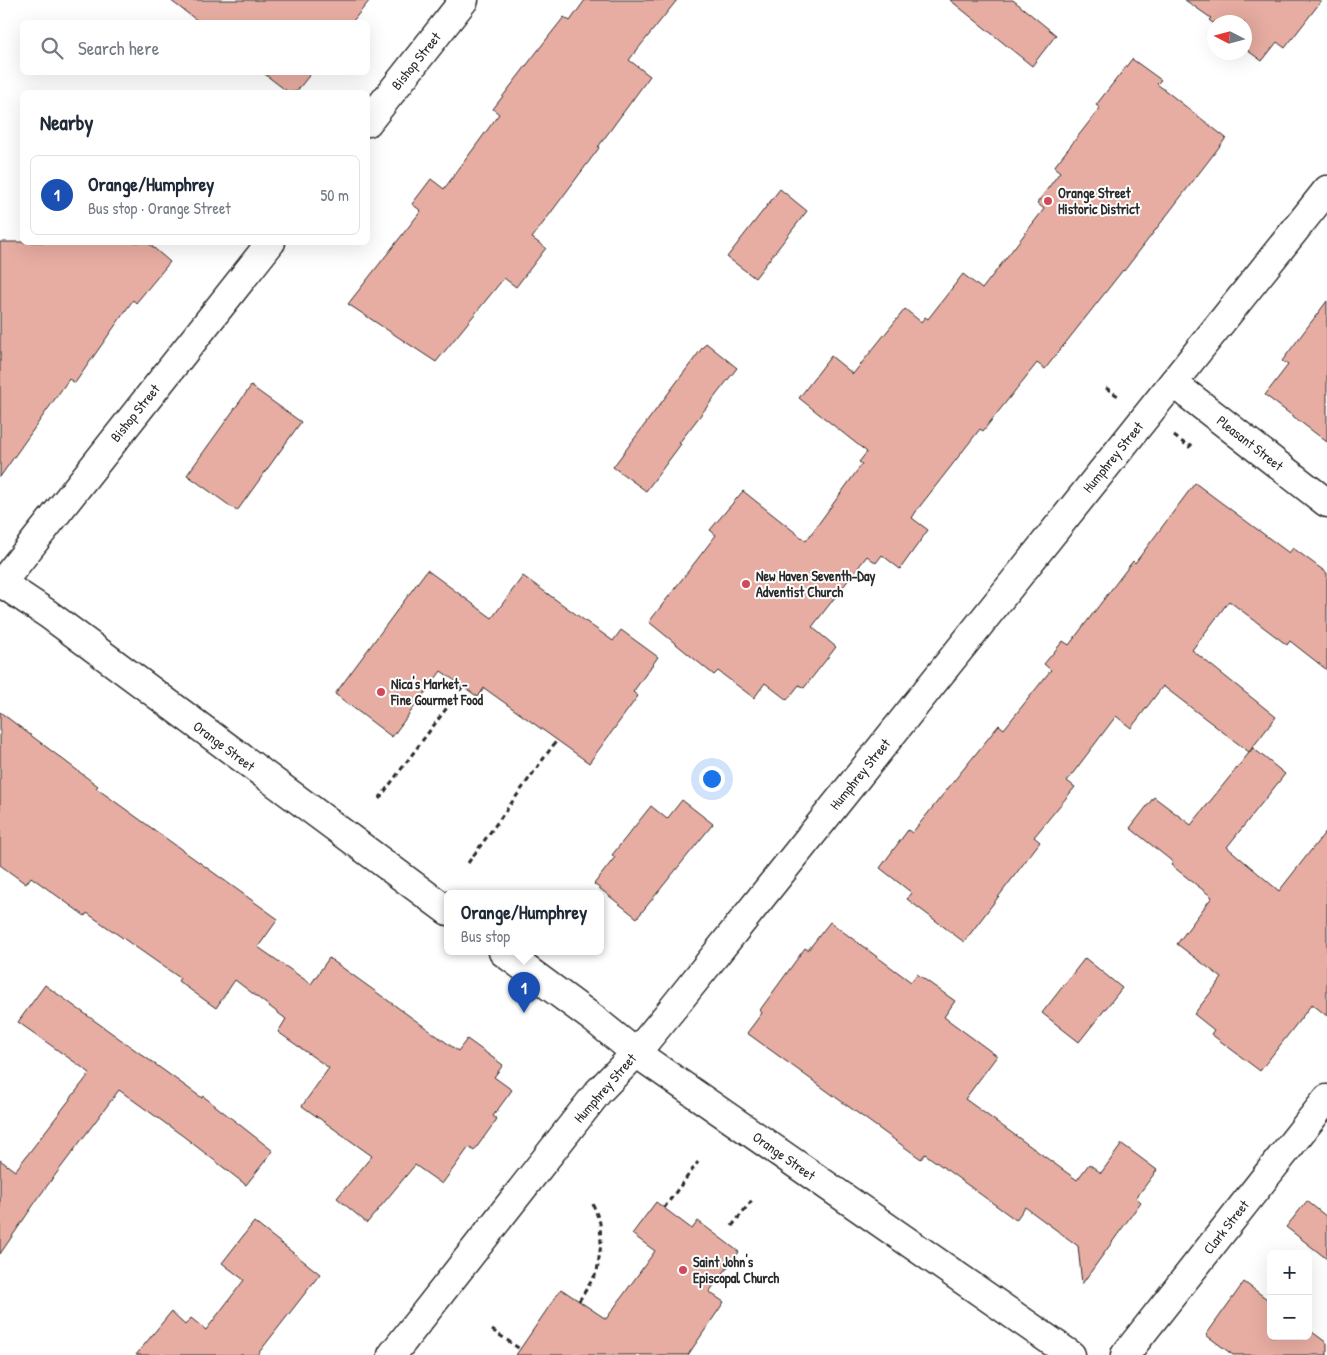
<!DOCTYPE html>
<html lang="en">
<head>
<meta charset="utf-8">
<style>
	body { margin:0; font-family:"Patrick Hand",sans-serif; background:#f2f2f3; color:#1f2937 }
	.controls { position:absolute; right:15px; bottom:15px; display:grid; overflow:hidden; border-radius:8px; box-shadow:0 5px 20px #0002 }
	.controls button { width:45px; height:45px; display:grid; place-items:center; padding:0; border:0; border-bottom:1px solid #e0e1e3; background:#fff; color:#1f2937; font:25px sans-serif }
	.compass { position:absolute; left:1207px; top:15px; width:45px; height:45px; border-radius:50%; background:#fff; box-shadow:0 5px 20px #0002; rotate:276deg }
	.you { position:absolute; left:711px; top:778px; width:18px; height:18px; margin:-12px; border:4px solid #fff; border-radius:50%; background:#1a73e8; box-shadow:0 0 0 8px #1a73e833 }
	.badge { display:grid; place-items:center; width:32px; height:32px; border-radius:50%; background:#d1495b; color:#fff; font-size:16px; font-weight:700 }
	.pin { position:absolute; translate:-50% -41px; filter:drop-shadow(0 1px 2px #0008) }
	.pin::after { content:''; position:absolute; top:26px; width:18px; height:15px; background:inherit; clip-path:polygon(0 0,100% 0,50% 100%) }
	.popup { position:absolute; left:444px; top:890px; width:160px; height:65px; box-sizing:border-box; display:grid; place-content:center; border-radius:8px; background:#fff; filter:drop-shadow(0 1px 4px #0005); font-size:16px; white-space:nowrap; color:#747a83 }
	.popup b { font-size:19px; color:#1f2937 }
	.popup::after { content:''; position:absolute; left:50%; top:100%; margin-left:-10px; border:10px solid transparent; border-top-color:#fff }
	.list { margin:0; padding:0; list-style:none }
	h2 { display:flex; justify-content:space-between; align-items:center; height:65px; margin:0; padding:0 20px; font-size:21px }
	h2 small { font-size:16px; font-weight:400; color:#747a83 }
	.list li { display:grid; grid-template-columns:32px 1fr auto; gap:15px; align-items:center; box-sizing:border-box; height:80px; margin:0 10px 10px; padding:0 10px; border:1px solid #e0e1e3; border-radius:8px }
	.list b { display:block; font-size:19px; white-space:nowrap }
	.list p { margin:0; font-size:16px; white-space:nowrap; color:#747a83 }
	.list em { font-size:16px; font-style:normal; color:#747a83 }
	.icon { flex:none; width:28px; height:28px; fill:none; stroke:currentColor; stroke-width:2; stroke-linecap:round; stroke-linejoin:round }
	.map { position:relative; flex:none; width:1327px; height:1355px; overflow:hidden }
	.search { position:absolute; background:#fff; box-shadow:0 5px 20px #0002; left:20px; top:20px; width:350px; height:55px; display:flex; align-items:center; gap:12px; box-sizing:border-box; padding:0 18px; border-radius:8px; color:#747a83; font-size:19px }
	.panel { position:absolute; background:#fff; box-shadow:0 5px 20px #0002; left:20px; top:90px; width:350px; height:155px; border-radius:8px }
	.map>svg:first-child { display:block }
</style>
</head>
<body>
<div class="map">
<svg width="1327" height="1355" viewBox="0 0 1327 1355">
	<rect width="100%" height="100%" fill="#fff"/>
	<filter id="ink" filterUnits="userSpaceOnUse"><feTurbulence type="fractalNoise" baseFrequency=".02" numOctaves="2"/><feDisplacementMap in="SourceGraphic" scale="10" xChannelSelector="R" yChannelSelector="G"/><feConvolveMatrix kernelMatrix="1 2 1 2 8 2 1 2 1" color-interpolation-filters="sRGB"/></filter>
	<g filter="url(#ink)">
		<g fill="#e7ada2" stroke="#2b2b2b">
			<path d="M170 0H370L352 22H199Z"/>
			<path d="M585 0H677L629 60 650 76 598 147 599 148 532 238 546 248 516 287 504 278 436 362 348 304 421 211 412 204 431 179 444 189 499 114 493 109 549 36 564 17 570 21Z"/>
			<path d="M950 0H1013L1056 35 1032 66Z"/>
			<path d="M1185 0H1322L1285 48 1277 42 1262 61 1244 48V22H1214V24L1209 20 1211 18Z"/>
			<path d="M1132 59 1161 80 1157 84 1226 138 1124 271 1123 270 1045 369 1037 363 983 431 980 429 917 510 912 518 928 530 900 569 882 555 876 563 867 556 812 627 836 647 804 688 799 685 787 700 765 683 754 698 718 671 714 675 649 622 716 535 710 530 743 491 806 541 862 464 859 462 867 452 799 398 831 356 853 374 905 309 921 322 925 317 928 319 963 274 982 289 1044 209 1037 203 1060 172 1054 167 1100 108 1096 105Z"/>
			<path d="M262 72H312L296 92H288Z"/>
			<path d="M780 189 807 211 755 278 727 257Z"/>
			<path d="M0 242H147L170 262 136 303 133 300 75 383 69 379 0 477Z"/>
			<path d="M1327 301V442L1265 395 1288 365 1282 361Z"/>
			<path d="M706 343 737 368 679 443 681 444 646 491 613 467Z"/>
			<path d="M251 386 301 422 237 511 187 475Z"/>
			<path d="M1195 483 1289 553 1293 548 1327 573V670L1290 641 1287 645 1229 601 1192 650 1276 717 1249 752 1163 686 1131 728 1116 716 1067 781 1075 787 1034 837 1040 842 964 942 907 899 912 893 880 868 908 830 912 833 999 725 1004 729 1051 670 1044 664 1063 641 1069 645 1133 561 1135 563Z"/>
			<path d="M427 570 492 618 523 576 613 641 621 630 658 657 633 692 638 696 589 763 484 688 478 697 441 671 392 737 335 694Z"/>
			<path d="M0 712 98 786 96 788 278 919 258 947 311 984 329 958 458 1051 467 1039 503 1065 494 1077 512 1090 493 1116 497 1119 474 1151 469 1147 442 1184 415 1165 367 1223 337 1198 372 1156 302 1106 329 1068 278 1032 286 1019 235 980 216 1008 178 981 180 978 87 913 85 916 31 877 26 884 0 865Z"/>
			<path d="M1253 748 1285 774 1227 847 1279 891 1327 830V1016L1312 1004 1260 1071 1211 1034 1214 1030 1194 1014 1222 978 1177 944 1212 897 1171 865 1173 862 1130 828 1154 797 1191 825Z"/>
			<path d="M682 800 713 824 637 918 594 884 615 857 612 855 651 806 667 819Z"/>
			<path d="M830 922 911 982 917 974 955 1001 944 1017 997 1056 965 1099 1077 1180 1089 1164 1101 1173 1122 1144 1157 1170 1136 1198 1141 1202 1082 1284 1078 1246 1025 1207 1016 1220 925 1154 921 1159 747 1033 762 1013 760 1010 805 948 808 950Z"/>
			<path d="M1085 958 1122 988 1079 1042 1042 1013Z"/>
			<path d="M45 985 202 1098 203 1096 273 1151 246 1185 183 1136 119 1090 41 1194 0 1254V1160L15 1171 90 1073 18 1022Z"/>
			<path d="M1307 1201 1327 1217V1259L1286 1227Z"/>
			<path d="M656 1202 692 1229 698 1221 739 1252 709 1292 724 1302 688 1355H516L561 1289 606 1319 655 1251 632 1234Z"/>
			<path d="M254 1222 320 1274 257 1355H136L171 1312 185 1325 191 1318 206 1330 244 1280 222 1263Z"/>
			<path d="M1244 1282 1271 1302V1336H1308V1329L1327 1343V1355H1233L1206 1335Z"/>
		</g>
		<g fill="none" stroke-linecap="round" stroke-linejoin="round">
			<g stroke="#2b2b2b" stroke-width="31">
				<g id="minor">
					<path d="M368 122 464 0"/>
					<path d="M1173 383 1327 503"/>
					<path d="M0 585 271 242"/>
					<path d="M392 1355 598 1092 636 1053 673 1008 1327 190"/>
					<path d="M1125 1355 1327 1099"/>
				</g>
			</g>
			<g stroke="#2b2b2b" stroke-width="31">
				<g id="major">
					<path d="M0 582 48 614 448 911"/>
					<path d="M503 952 594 1019 636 1053 1071 1355"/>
				</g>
			</g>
			<g stroke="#2b2b2b" stroke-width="3" stroke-dasharray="5 4" stroke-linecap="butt">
				<path d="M1106 388 1118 396"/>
				<path d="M1174 436 1189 447 1193 443"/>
				<path d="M379 799 463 686"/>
				<path d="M468 863 557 740"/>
				<path d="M664 1208 698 1162"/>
				<path d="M732 1226 752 1200"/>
				<path d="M579 1301 597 1272 601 1244 600 1223 593 1204"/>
				<path d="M492 1330 520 1349"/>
			</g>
			<use href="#minor" stroke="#fff" stroke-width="28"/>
			<use href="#major" stroke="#fff" stroke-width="28"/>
		</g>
	</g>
	<g fill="#d1495b" stroke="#fff" stroke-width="2">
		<circle cx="1048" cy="201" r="5"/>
		<circle cx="746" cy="584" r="5"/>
		<circle cx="381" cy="692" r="5"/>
		<circle cx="683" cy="1270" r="5"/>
	</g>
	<g text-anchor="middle" stroke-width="4" stroke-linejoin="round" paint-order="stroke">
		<g font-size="14" fill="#2b2b2b" stroke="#fff">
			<text transform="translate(416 61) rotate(-51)" y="5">Bishop Street</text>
			<text transform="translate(135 413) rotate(-51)" y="5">Bishop Street</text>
			<text transform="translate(1250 443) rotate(38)" y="5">Pleasant Street</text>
			<text transform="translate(1113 457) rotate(-51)" y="5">Humphrey Street</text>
			<text transform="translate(224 746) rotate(37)" y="5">Orange Street</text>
			<text transform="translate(860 774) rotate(-51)" y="5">Humphrey Street</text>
			<text transform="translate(605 1088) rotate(-49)" y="5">Humphrey Street</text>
			<text transform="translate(784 1156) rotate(35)" y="5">Orange Street</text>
			<text transform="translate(1226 1227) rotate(-52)" y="5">Clark Street</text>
		</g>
		<g font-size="14" font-weight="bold" fill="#2b2b2b" stroke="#fff" text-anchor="start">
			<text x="1058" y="198">Orange Street<tspan x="1058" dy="16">Historic District</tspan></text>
			<text x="756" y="581">New Haven Seventh-Day<tspan x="756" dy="16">Adventist Church</tspan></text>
			<text x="391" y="689">Nica's Market -<tspan x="391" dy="16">Fine Gourmet Food</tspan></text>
			<text x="693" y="1267">Saint John's<tspan x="693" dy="16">Episcopal Church</tspan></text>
		</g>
	</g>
</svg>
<div class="controls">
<button>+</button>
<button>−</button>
</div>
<svg class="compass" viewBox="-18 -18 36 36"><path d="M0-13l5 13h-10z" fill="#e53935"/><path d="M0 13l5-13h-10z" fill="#747a83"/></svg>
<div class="you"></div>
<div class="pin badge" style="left:524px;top:1013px;background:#1a4fb4">1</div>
<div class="popup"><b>Orange/Humphrey</b>Bus stop</div>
<div class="search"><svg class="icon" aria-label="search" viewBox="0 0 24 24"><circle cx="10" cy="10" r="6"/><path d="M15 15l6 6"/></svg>Search here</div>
<section class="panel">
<h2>Nearby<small></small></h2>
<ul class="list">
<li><span class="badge" style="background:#1a4fb4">1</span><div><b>Orange/Humphrey</b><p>Bus stop · Orange Street</p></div><em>50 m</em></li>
</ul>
</section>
</div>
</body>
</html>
